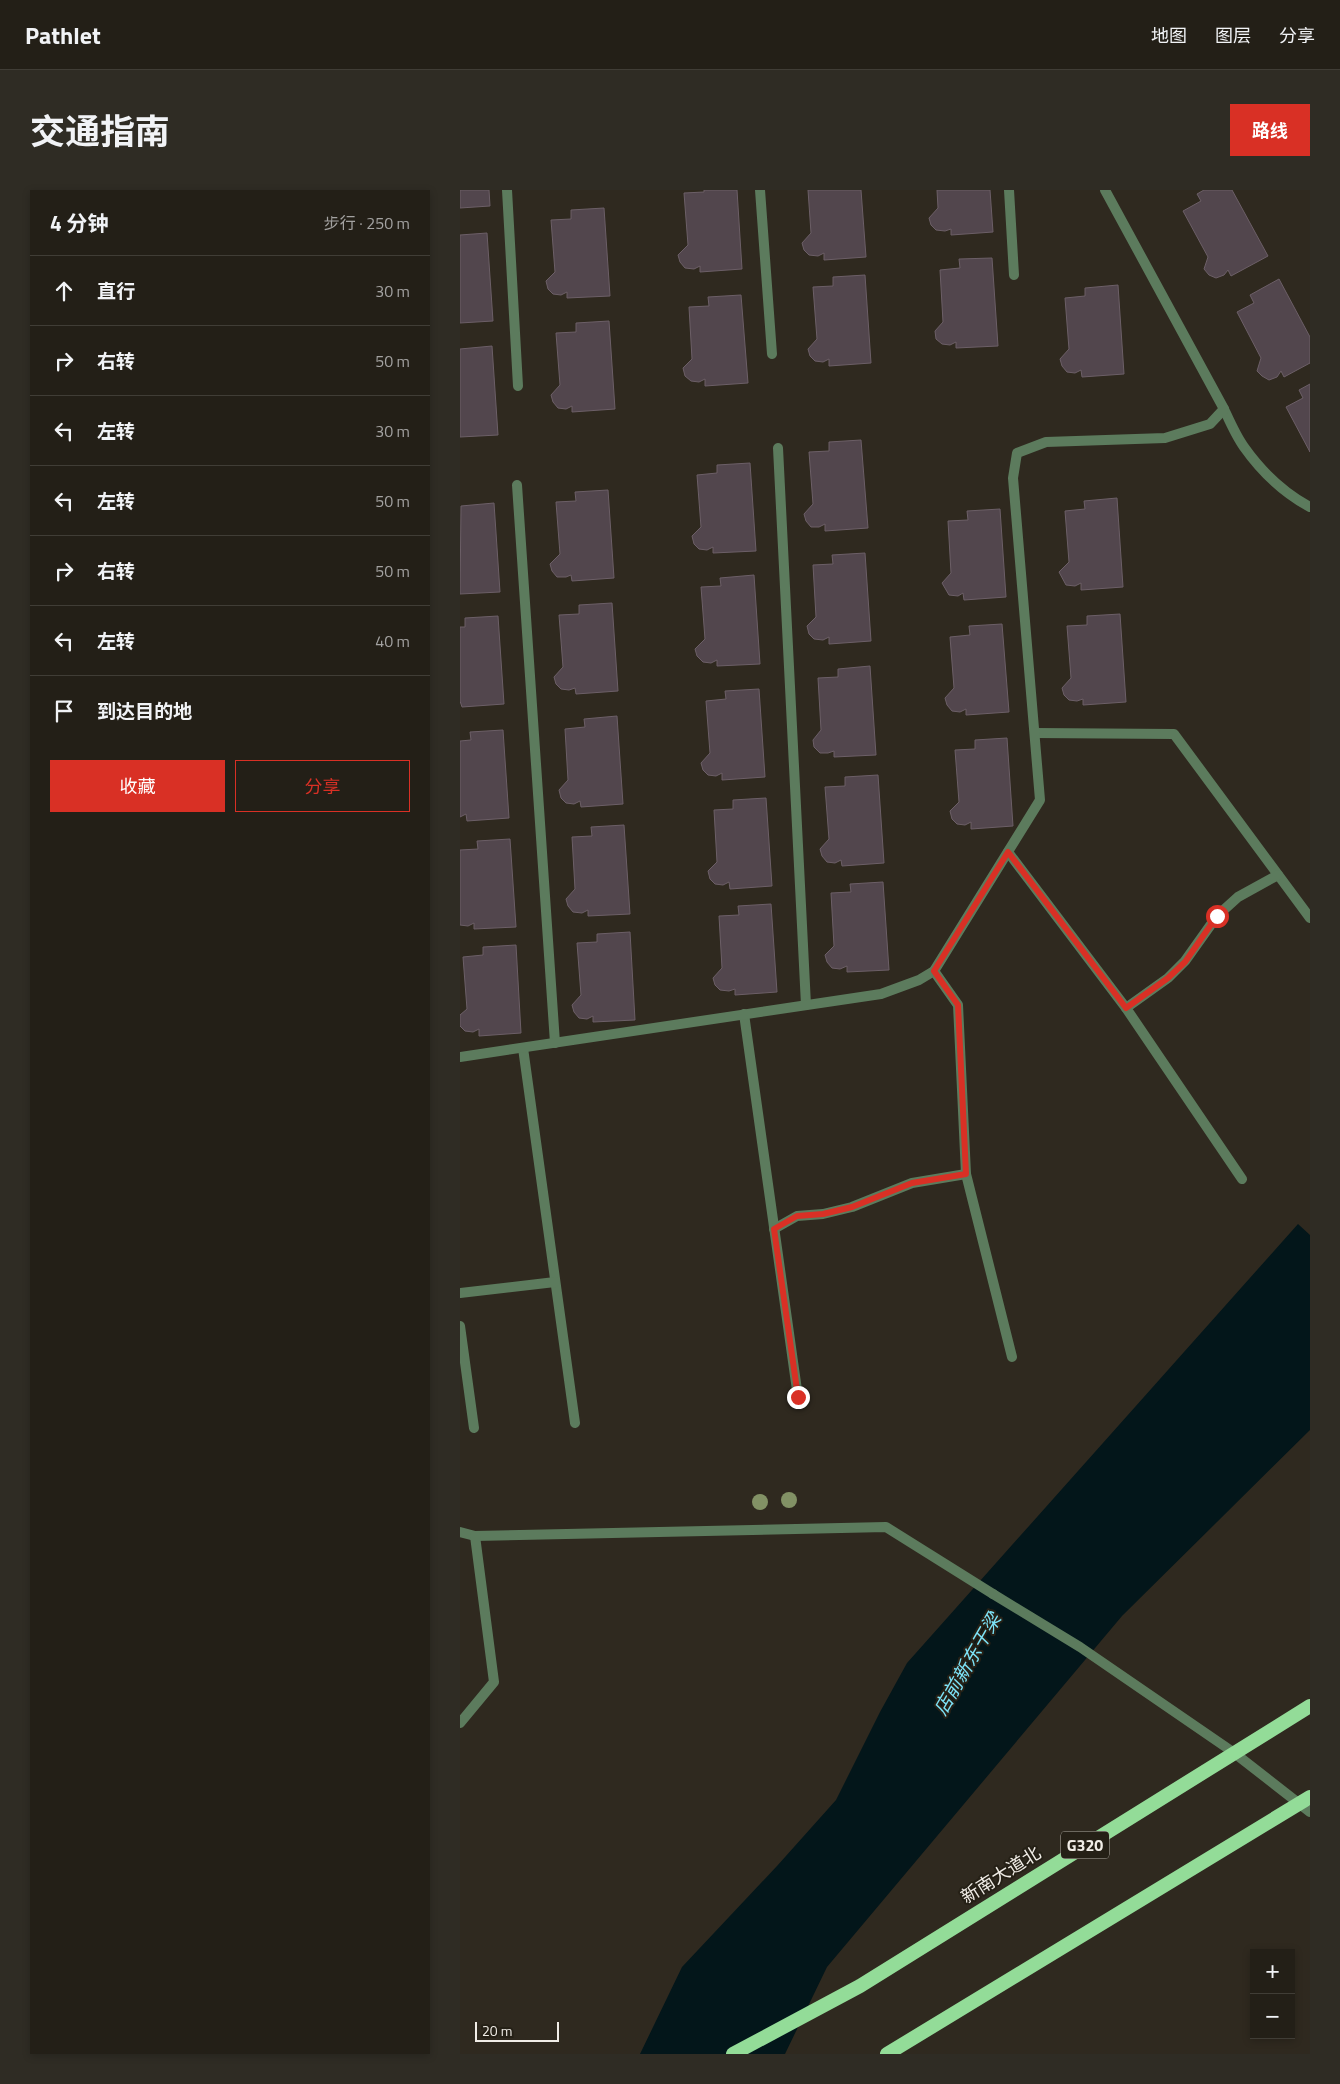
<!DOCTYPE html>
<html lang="zh">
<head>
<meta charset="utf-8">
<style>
	body { margin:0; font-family:"Titillium Web","Noto Sans SC",sans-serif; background:#2f2c24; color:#f1f3f6 }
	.controls { position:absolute; right:15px; bottom:15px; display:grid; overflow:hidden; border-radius:0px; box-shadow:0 2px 8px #0003 }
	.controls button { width:45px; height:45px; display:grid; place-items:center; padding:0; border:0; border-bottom:1px solid #403d36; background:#231f17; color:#f1f3f6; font:25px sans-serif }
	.scale { position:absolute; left:15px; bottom:12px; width:84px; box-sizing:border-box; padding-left:5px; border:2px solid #f1ede7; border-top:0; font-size:14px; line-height:18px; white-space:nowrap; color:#f1ede7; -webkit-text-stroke:4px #252016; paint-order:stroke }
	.stop { position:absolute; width:15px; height:15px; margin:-11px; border:4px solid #d93025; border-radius:50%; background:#fff }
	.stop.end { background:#d93025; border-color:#fff; box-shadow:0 1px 5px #0008 }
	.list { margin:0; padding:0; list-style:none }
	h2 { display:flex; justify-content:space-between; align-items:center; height:65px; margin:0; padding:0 20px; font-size:21px }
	h2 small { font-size:16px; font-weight:400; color:#a3a2a1 }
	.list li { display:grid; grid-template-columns:32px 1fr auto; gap:15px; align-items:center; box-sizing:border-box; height:70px; padding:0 20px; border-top:1px solid #403d36 }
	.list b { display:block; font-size:19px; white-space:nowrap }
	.list em { font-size:16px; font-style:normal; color:#a3a2a1 }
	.actions { display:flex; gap:10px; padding:15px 20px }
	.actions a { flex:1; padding:11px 0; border:1px solid #d93025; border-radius:0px; text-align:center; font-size:18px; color:#d93025 }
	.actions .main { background:#d93025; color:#fff }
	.icon { flex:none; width:28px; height:28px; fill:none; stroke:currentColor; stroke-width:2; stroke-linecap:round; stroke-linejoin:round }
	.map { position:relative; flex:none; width:850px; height:1864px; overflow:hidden; border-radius:0px }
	header { display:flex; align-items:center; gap:30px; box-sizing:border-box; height:70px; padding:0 25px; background:#231f17; border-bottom:1px solid #403d36 }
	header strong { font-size:24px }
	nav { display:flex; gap:28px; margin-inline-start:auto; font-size:18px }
	.intro { display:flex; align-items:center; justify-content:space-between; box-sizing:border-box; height:120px; padding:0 30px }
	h1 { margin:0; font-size:35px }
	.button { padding:12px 22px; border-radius:0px; background:#d93025; color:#fff; font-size:18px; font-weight:700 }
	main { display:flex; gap:30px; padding:0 30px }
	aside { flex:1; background:#231f17; border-radius:0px; box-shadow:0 2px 8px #0003 }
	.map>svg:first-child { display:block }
</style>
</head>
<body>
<header>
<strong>Pathlet</strong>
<nav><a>地图</a><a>图层</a><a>分享</a></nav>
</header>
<div class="intro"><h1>交通指南</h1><a class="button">路线</a></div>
<main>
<aside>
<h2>4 分钟<small>步行 · 250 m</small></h2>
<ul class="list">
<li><svg class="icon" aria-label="ahead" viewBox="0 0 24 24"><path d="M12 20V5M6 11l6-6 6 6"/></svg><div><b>直行</b></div><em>30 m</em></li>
<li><svg class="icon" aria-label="right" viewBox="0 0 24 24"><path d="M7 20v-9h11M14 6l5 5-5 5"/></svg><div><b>右转</b></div><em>50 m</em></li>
<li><svg class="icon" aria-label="left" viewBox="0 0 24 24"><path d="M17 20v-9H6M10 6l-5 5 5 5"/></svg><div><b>左转</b></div><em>30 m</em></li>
<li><svg class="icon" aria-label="left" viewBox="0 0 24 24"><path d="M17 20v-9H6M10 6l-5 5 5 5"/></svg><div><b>左转</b></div><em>50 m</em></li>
<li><svg class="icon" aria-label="right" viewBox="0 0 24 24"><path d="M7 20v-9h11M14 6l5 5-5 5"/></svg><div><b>右转</b></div><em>50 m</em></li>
<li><svg class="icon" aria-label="left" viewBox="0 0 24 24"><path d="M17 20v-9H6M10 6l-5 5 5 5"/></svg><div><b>左转</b></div><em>40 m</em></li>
<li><svg class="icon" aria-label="arrive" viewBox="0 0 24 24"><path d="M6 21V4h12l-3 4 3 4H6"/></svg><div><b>到达目的地</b></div></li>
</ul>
<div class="actions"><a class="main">收藏</a><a>分享</a></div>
</aside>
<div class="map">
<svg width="850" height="1864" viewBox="0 0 850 1864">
	<rect width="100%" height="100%" fill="#2f291f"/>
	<path fill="#03161a" d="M838 1034 850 1045V1240L662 1426 367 1777 325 1864H180L222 1777 317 1676 376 1610 420 1522 447 1473Z"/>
	<g fill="#52464d" stroke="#6c5f67">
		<path d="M0 0H29L30 16 0 18Z"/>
		<path d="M244 0H277L282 79 240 82V76L234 79 225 78 220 72 218 65 228 55 224 3 244 2Z"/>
		<path d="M348 0H401L406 67 364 70V63L358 66 349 65 344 60 342 53 351 43Z"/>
		<path d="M477 0H530L533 42 491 45V39L485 41 476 40 471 35 469 28 478 18Z"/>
		<path d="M744 0H772L808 66 771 86 768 80 764 85 756 88 749 85 744 79 748 67 723 21 741 11 737 4Z"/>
		<path d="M144 18 150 106 107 108V102L101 105 93 104 88 99 86 91 95 82 91 30 111 29V20Z"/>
		<path d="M27 43 33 131 0 133V45Z"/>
		<path d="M532 68 538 156 496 158V152L490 155 482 154 476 149 475 141 483 132 480 80 500 78 499 69Z"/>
		<path d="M405 85 411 173 369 176V169L363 172 355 171 350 166 348 159 357 149 353 97 373 96V87Z"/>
		<path d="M819 89 850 147V173L824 187 821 181 817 187 809 190 802 186 797 181 801 168 777 122 794 113 790 105Z"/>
		<path d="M658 95 664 184 622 187 621 180 615 183 607 182 602 176 600 169 609 159 605 108 625 106V98Z"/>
		<path d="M281 105 288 193 245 196V189L239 192 231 191 225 186 223 178 232 169 229 117 249 116 248 107Z"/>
		<path d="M149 131 155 219 112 222V216L106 219 98 218 93 212 91 205 100 195 96 143 116 142V133Z"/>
		<path d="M32 156 38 245 0 247V159Z"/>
		<path d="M850 194V262L826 217 843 208 839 200Z"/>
		<path d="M401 250 408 338 365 341V334L359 337H351L346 331 344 324 353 314 349 262 369 261V252Z"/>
		<path d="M290 273 296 361 253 363V357L247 360 239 359 234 354 232 346 241 337 237 285 257 283V275Z"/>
		<path d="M148 300 154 388 112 391 111 385 106 387H97L92 381 90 374 100 364 96 312 116 311 115 302Z"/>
		<path d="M657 308 663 397 621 400V393L615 396 606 395 599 382 609 372 605 321 625 319 624 311Z"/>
		<path d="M34 313 40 402 0 404 1 316Z"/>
		<path d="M540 319 546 407 504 410 503 403 498 406 489 405 482 393 491 383 488 331 508 330 507 321Z"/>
		<path d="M405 363 411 451 369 454V447L363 450 354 449 349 444 347 436 356 427 353 375 373 374 372 365Z"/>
		<path d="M294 385 300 474 257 476V470L251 473 243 472 237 466 235 459 245 449 241 397 261 396 260 388Z"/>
		<path d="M152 413 158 501 116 504 115 498 109 500 101 499 96 494 94 487 103 477 99 425 119 424V415Z"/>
		<path d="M660 424 666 512 623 515V509L617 511 609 510 604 505 602 498 611 488 607 436 627 435V426Z"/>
		<path d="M38 426 44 514 2 517 0 511V437H5V428Z"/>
		<path d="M542 434 549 522 506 525V519L500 522 492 521 487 515 485 508 494 498 490 447 510 445 509 436Z"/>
		<path d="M410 476 416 565 374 567V561L368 563H360L354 557 353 550 361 540 358 488 378 487V479Z"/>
		<path d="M299 499 305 587 262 590V583L256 586 248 585 243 580 241 573 250 563 246 511 266 509 265 501Z"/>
		<path d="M157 526 163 614 121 617 120 611 114 614 106 613 101 608 99 600 108 590 105 539 125 537 124 529Z"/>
		<path d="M43 540 49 628 7 631 6 624 0 627V551L11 550 10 542Z"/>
		<path d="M547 548 553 636 511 639V632L505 635 497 634 492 629 490 621 499 612 495 560 515 559V550Z"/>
		<path d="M418 585 424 673 382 676 381 670 375 673 367 672 362 666 360 659 369 649 365 597 385 596V587Z"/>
		<path d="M306 608 312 696 270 699 269 692 263 695 255 694 250 689 248 681 257 672 254 620 273 619V610Z"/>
		<path d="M164 635 170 724 128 726V720L122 723 113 722 108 716 106 709 115 699 112 647 132 646 131 637Z"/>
		<path d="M50 649 56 737 14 739V733L8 736 0 735V660L18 659 17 651Z"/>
		<path d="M423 692 429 780 387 782V776L380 779 372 778 367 772 365 765 374 756 371 703 391 702 390 694Z"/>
		<path d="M311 714 317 802 275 805V799L269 801 260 800 255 795 253 788 262 778 259 726 279 725 278 716Z"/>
		<path d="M170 742 175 830 133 832V826L127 829 119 828 114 822 112 815 121 805 117 753 137 752V744Z"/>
		<path d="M56 755 61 843 19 846V839L13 842 5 841 0 836V825L7 819 3 767 23 765V757Z"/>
	</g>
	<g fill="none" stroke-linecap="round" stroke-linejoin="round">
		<g stroke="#5c7b5d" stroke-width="10">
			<path d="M47 0 58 196"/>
			<path d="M300 0 312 164"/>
			<path d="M549 0 554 85"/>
			<path d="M764 219C770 232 776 246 784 257 801 281 824 303 850 317"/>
			<path d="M318 258 346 815"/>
			<path d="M57 295 95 853"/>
			<path d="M575 543 714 544 850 728"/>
			<path d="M548 662 666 818 782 989"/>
			<path d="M474 781 498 815 506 984 552 1167"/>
			<path d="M666 818 708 788 725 771 757 726 778 707 818 685"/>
			<path d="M284 824 338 1207"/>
			<path d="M63 858 115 1233"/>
			<path d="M314 1039 337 1026 363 1024 392 1017 452 993 506 984"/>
			<path d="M0 1103 95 1092"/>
			<path d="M0 1136 14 1238"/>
		</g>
		<g stroke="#5c7b5d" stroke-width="10">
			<path d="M0 867 421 804 459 790 474 781 580 610 553 288 557 263 586 252 705 248 750 234 764 219 645 0"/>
			<path d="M533 1404 620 1457 773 1562 850 1622"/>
		</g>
		<g stroke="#5c7b5d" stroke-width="10">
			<path d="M0 1342 15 1346 426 1337 533 1404"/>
			<path d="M0 1533 34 1492 15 1346"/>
		</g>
		<g stroke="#93dc98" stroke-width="14">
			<path d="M273 1864 400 1796 850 1516"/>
			<path d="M427 1864 850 1607"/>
		</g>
	</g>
	<g fill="#829165">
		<circle cx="329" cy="1310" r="8"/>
		<circle cx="300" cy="1312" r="8"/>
	</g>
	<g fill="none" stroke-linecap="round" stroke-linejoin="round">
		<path stroke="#d93025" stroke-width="6" d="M338 1207 314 1039 337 1026 363 1024 392 1017 452 993 506 984 498 815 474 781 548 662 666 818 708 788 725 772 757 726"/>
	</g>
	<g text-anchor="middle" stroke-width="4" stroke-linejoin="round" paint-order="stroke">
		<rect fill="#252016" stroke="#b4b0a8" stroke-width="1" x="601" y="1641.5" width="48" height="27" rx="4"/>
		<g font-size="16" font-weight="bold" fill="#f1ede7">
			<text x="625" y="1661">G320</text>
		</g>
		<g font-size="18" fill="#f1ede7" stroke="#252016">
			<text transform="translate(541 1685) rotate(-32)" y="6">新南大道北</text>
		</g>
		<g font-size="19" font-style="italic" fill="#7de3f8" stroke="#252016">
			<text transform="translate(507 1474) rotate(-60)" y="7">店前新东干梁</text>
		</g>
	</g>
</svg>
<div class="controls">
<button>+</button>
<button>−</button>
</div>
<div class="scale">20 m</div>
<div class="stop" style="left:757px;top:726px"></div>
<div class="stop end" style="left:338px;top:1207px"></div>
</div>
</main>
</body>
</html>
